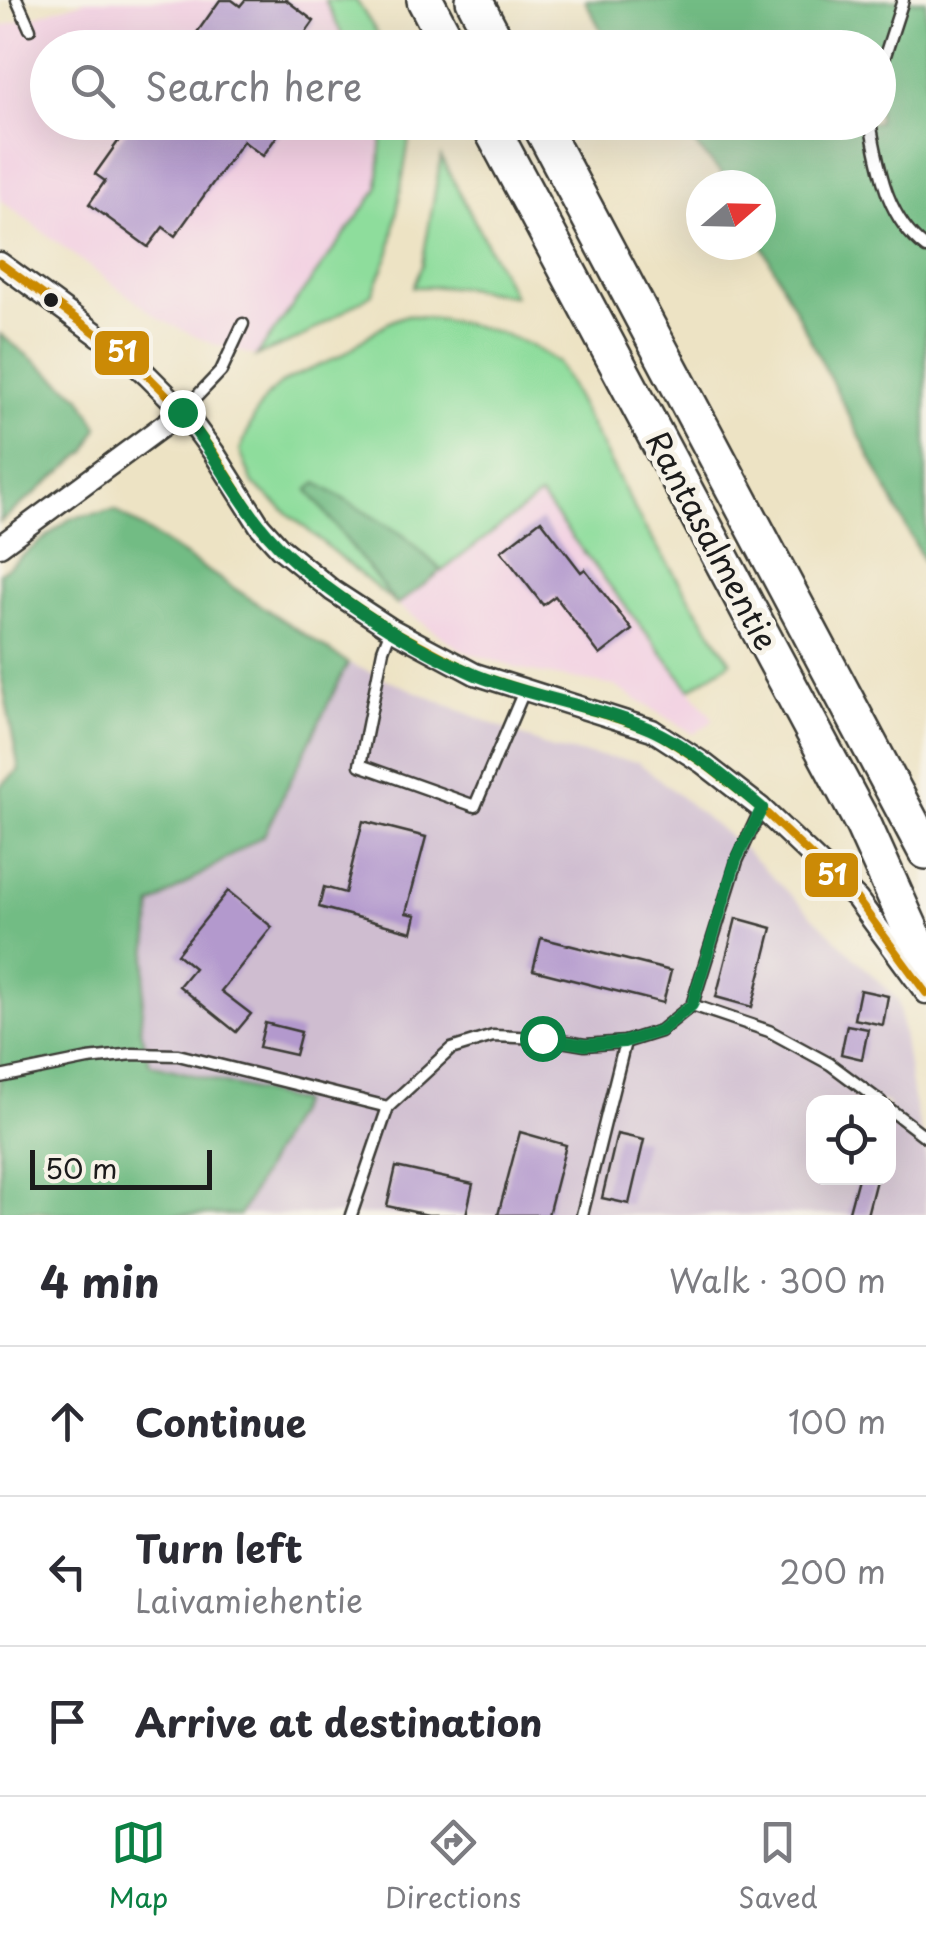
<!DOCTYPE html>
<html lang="en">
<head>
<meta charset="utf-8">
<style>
	body { margin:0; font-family:"Playpen Sans",sans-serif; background:#f2f2f3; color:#2b2b33 }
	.controls { position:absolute; right:30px; bottom:30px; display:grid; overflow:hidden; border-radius:20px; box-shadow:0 10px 40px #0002 }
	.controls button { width:90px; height:90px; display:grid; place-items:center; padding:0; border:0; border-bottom:2px solid #e1e1e2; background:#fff; color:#2b2b33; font:50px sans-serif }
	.compass { position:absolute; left:686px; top:170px; width:90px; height:90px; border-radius:50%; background:#fff; box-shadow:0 10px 40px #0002; rotate:70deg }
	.scale { position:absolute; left:30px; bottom:25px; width:182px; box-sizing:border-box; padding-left:10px; border:5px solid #1c1c1c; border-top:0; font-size:28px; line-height:35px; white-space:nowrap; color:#1c1c1c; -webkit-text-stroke:8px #f7f3e8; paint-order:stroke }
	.stop { position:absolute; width:30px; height:30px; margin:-22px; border:8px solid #0b8043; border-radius:50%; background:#fff }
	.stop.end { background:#0b8043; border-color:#fff; box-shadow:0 2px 10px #0008 }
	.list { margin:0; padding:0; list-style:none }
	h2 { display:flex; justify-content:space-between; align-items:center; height:130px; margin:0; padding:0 40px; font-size:42px }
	h2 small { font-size:32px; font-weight:400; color:#7c7c81 }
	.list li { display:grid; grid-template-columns:65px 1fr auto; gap:30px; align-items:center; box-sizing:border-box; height:150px; padding:0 40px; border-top:2px solid #e1e1e2 }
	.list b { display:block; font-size:38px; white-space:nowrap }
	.list p { margin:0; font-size:32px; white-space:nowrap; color:#7c7c81 }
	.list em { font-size:32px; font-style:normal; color:#7c7c81 }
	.icon { flex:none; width:55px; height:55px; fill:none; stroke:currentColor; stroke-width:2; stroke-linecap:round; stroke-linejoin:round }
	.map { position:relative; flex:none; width:926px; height:1215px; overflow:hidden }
	.search { position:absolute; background:#fff; box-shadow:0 10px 40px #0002; left:30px; right:30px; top:30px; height:110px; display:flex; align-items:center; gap:25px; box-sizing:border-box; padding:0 35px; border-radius:55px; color:#7c7c81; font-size:38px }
	.sheet { height:580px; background:#fff }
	nav { display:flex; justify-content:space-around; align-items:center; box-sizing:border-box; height:140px; border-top:2px solid #e1e1e2; background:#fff; font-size:28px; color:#7c7c81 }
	nav a { display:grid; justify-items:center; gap:5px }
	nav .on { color:#0b8043 }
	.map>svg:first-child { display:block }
</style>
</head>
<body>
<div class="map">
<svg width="926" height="1215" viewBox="0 0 926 1215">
	<rect width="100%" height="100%" fill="#f7f3e8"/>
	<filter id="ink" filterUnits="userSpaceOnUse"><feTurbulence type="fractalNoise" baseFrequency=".01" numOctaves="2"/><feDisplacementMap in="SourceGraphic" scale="20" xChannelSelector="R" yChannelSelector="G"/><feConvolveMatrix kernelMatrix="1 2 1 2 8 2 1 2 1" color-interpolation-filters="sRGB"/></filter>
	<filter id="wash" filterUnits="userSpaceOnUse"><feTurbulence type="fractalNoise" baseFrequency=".0048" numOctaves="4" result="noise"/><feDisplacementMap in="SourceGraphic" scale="40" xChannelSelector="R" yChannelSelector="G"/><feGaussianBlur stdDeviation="2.25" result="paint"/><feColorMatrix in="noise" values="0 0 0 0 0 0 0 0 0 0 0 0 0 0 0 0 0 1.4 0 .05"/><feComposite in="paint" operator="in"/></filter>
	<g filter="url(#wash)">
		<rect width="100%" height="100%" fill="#ede3c4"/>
		<g fill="#f2cfe2">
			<path d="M86 0H325L348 47 48 48V122L383 123 378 189 256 356 210 343 161 320 0 200V27Z"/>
			<path d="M540 496 714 720 694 734 614 686 526 671 463 651 397 605Z"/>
		</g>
		<path fill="#cfbdd0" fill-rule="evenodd" d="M348 663 553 749 638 762 742 847 898 1000 913 1098 926 1152V1215H240L300 1103 150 1064 140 1029 152 905 264 835ZM814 1102H888V1178H814Z"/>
		<g fill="#8edd9c" stroke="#557c5c" stroke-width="2.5">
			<path d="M325 0H356L386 47H348Z"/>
			<path d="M383 123H412L390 252 372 294 299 339 256 356 378 189Z"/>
			<path d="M441 157 514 296 460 287H413L422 265Z"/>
			<path d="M407 315C462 322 513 329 558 363L643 525 731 662 690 689 540 496 442 571 403 535 308 490 397 605 253 484 240 451C250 425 260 396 285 381 306 370 328 364 348 351 369 336 383 322 407 315Z"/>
		</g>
		<g fill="#72bc84" stroke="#476c50" stroke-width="2.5">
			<path d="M585 0H926V566L761 243V185H732L675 123 878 122V48L610 47Z"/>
			<path d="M0 334 81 397 98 427 87 451 0 522Z"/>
			<path d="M317 483 403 535 442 571 397 605 308 490Z"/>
			<path d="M115 510 348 663 264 835 152 905 140 1029 150 1064 300 1102 240 1215H71L27 1211 0 1214V786L19 770 0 669V573L71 518Z"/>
		</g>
		<g id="blocks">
			<g fill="#b399cd">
				<path d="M220 0H232L240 6 245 0H286L314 21 297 45 301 48H186Z"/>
				<path d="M132 122H265L279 133 263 156 243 141 175 236 163 227 148 247 89 204 105 181 95 174Z"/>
				<path d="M541 520 581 572 585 569 632 630 600 655 555 596 543 605 501 551Z"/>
				<path d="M363 821 426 837 406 913 416 915 412 932 319 907 324 887 345 893Z"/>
				<path d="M228 891 272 927 221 991 251 1014 236 1032 179 986 194 968 177 954Z"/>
				<path d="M736 918 772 928 752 1007 716 997Z"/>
				<path d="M541 938 671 971 663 1003 533 970Z"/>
				<path d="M860 990 888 996 883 1025 854 1019Z"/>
				<path d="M265 1023 301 1032 295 1055 259 1047Z"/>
				<path d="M847 1025 868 1029 862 1059 841 1054Z"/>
				<path d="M520 1132 566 1145 548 1215H498Z"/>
				<path d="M617 1134 644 1140 629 1204 602 1198Z"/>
				<path d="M396 1167 473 1184 466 1215H428L387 1206Z"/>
				<path d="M858 1178 876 1180 867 1215H848Z"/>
			</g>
		</g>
	</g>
	<g filter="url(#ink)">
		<use href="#blocks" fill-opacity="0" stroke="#3b3a35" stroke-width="2.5"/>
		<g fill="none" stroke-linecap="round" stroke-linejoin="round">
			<g stroke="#3b3a35" stroke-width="15">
				<g id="service">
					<path d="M17 0 30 29"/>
					<path d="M878 77 903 0"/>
					<path d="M870 122C879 169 886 218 926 248"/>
					<path d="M183 411 221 371 243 324"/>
					<path d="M391 629 383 650 360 765 475 806 524 691"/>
					<path d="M692 1005 769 1031 830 1064 881 1102"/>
					<path d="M0 1077 88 1059 133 1054 178 1055 388 1107"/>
					<path d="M888 1108 926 1137"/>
					<path d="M351 1215 388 1107 451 1049 493 1036 543 1038 585 1045 625 1042 660 1031 692 1005 737 861 761 809"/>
					<path d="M582 1215 625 1042"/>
				</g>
			</g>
			<g stroke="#3b3a35" stroke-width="25">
				<g id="minor">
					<path d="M0 263 124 354 148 376 183 411 214 453 260 526 280 548 333 591 391 629 475 674 652 730 703 763 761 808 857 899 926 993"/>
					<path d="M0 546 183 411"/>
				</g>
			</g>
			<g stroke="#3b3a35" stroke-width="40">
				<g id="trunk">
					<path d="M425 0 450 48"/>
					<path d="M474 0 499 48"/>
					<path d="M488 122 863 824 926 964"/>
					<path d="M539 122 926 851"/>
				</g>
			</g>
			<use href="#service" stroke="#fff" stroke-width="10"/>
			<use href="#minor" stroke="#fff" stroke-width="20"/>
			<use href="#trunk" stroke="#fff" stroke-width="35"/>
			<g stroke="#f7f3e8" stroke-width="15">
				<path id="bus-1" d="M0 263 124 354 148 376 183 411 214 453 260 526 280 548 333 591 391 629 475 674 652 730 703 763 761 808 857 899 926 993"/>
			</g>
			<use href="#bus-1" stroke="#cb8a06" stroke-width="8"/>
		</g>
	</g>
	<g fill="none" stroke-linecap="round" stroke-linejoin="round" filter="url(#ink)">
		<path stroke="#0b8043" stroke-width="12" d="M182 412C210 448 231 488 259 524 304 582 409 646 476 675 532 698 595 705 650 729 688 746 730 781 762 808L736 860 692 1005 660 1031 624 1042 585 1045 542 1038"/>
	</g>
	<circle fill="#1c1c1c" stroke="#f7f3e8" stroke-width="4" cx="51" cy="300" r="9"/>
	<g text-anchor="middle" stroke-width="10" stroke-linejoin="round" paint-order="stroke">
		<g font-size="32" fill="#1c1c1c" stroke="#f7f3e8">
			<text transform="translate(711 541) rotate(62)" y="11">Rantasalmentie</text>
		</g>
	</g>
	<g stroke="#f7f3e8" stroke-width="4">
		<rect x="93" y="329" width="58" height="48" rx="10" fill="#cb8a06"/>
		<rect x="803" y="851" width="57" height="48" rx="10" fill="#cb8a06"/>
	</g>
	<g font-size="28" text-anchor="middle" font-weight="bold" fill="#fff">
		<text x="122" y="362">51</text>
		<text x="832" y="885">51</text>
	</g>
</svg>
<div class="controls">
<button><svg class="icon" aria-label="locate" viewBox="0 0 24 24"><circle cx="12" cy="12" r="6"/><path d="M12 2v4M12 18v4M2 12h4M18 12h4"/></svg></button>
</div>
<svg class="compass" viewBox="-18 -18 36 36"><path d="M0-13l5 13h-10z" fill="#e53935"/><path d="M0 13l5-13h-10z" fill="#7c7c81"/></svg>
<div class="scale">50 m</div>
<div class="stop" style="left:542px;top:1038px"></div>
<div class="stop end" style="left:182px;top:412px"></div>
<div class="search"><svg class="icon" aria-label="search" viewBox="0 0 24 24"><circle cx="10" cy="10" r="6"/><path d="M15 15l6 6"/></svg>Search here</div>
</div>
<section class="sheet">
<h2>4 min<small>Walk · 300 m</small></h2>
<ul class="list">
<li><svg class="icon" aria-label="ahead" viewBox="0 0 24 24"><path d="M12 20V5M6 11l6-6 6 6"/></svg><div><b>Continue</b></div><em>100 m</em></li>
<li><svg class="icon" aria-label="left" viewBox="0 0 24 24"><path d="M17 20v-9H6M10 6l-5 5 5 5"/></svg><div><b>Turn left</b><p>Laivamiehentie</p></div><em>200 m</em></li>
<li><svg class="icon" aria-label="arrive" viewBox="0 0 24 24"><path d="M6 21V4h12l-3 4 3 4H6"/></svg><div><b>Arrive at destination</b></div></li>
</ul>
</section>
<nav>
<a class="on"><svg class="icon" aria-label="map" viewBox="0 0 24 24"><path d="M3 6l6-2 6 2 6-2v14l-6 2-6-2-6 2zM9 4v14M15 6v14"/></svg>Map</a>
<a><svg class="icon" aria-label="directions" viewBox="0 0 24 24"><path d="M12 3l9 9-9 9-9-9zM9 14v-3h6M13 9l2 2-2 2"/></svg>Directions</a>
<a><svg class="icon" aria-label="saved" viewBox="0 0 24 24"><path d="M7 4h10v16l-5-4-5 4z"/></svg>Saved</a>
</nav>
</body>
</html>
